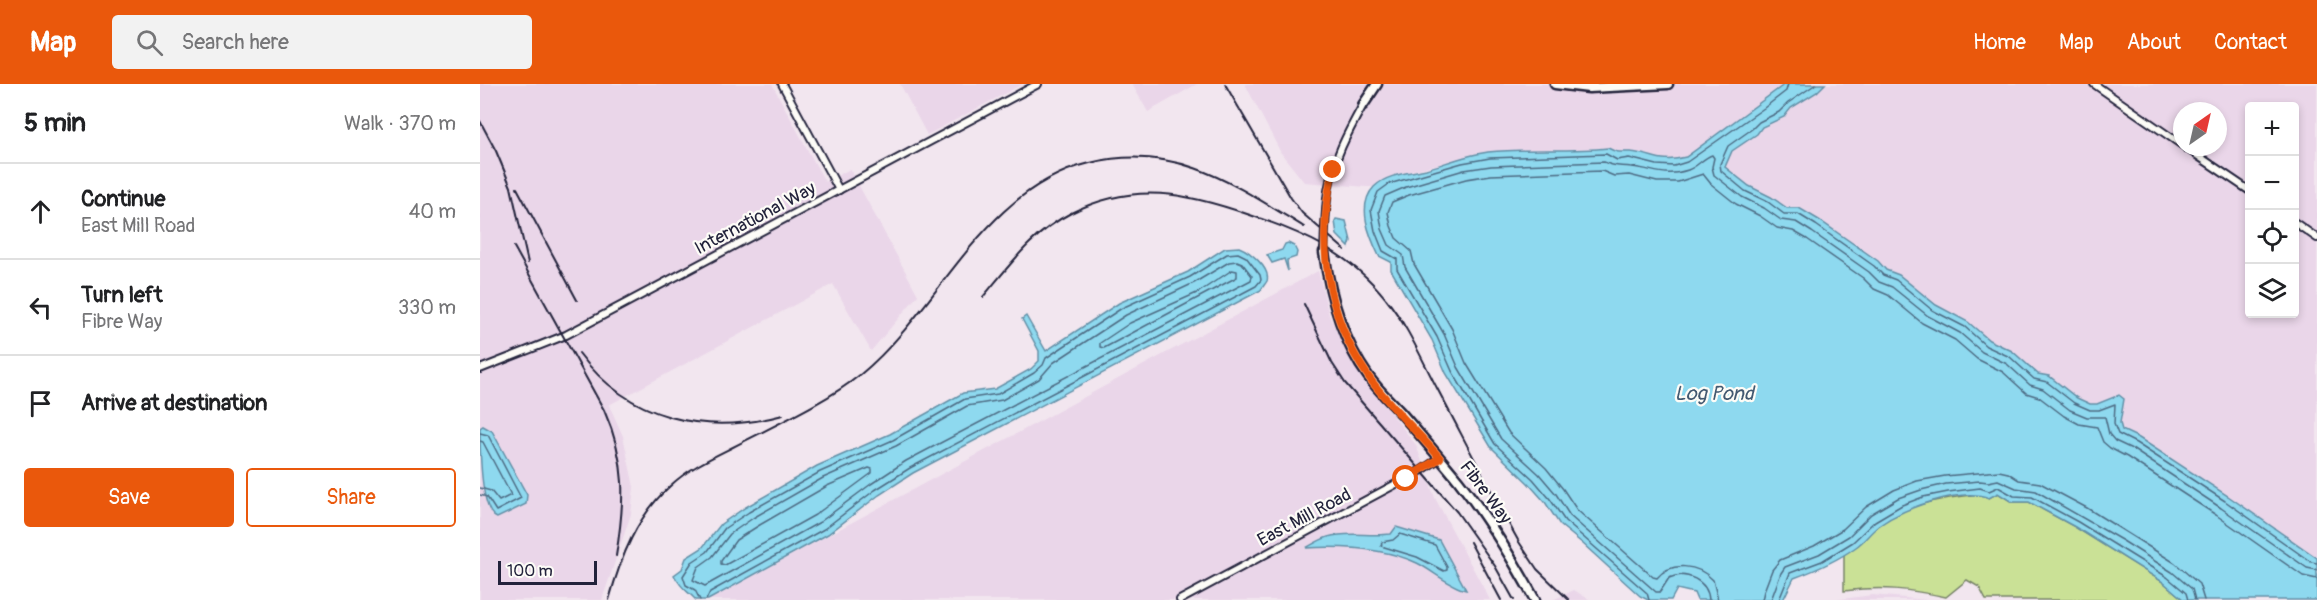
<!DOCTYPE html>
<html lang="en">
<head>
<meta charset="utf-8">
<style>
	body { margin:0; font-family:Pangolin,sans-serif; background:#f2f2f2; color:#202124 }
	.controls { position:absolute; right:18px; top:18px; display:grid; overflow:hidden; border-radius:6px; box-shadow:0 3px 9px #0003 }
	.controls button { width:54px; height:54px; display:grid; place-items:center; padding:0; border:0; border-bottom:2px solid #e0e0e0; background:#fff; color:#202124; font:30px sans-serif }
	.compass { position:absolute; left:1693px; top:18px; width:54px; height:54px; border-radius:50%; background:#fff; box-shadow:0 3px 9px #0003; rotate:34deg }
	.scale { position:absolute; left:18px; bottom:15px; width:99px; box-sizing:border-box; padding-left:6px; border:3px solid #22223b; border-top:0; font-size:16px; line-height:21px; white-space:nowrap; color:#22223b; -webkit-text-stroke:4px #fdfcf7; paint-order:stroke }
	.stop { position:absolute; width:18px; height:18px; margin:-14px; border:4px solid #ea580c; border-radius:50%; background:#fff }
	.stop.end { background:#ea580c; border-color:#fff; box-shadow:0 2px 6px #0008 }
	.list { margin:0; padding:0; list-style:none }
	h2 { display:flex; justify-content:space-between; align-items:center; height:78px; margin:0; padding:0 24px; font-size:26px }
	h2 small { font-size:20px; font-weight:400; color:#757577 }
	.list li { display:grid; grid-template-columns:39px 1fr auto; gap:18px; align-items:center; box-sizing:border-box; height:96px; padding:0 24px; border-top:2px solid #e0e0e0 }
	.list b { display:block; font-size:22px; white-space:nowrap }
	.list p { margin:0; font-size:20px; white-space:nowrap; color:#757577 }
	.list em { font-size:20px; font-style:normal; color:#757577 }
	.actions { display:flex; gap:12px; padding:18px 24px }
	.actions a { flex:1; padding:14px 0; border:2px solid #ea580c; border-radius:6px; text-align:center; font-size:21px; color:#ea580c }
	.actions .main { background:#ea580c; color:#fff }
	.icon { flex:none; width:33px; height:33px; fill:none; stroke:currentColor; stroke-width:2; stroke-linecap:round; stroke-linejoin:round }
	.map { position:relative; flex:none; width:1837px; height:516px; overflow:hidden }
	header { display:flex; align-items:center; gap:36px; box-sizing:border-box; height:84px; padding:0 30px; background:#ea580c; color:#fff }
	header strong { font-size:28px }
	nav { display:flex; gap:33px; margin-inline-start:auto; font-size:21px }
	.search { width:420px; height:54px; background:#f2f2f2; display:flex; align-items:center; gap:15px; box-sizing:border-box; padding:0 21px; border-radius:6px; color:#757577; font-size:22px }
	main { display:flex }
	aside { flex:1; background:#fff }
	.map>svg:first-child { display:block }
</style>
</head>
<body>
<header>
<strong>Map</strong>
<div class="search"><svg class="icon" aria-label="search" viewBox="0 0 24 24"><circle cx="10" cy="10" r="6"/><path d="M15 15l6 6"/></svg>Search here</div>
<nav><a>Home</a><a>Map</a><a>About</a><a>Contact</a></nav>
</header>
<main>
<aside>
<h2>5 min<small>Walk · 370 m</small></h2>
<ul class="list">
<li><svg class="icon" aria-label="ahead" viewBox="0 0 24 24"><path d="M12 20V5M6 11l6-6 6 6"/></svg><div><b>Continue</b><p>East Mill Road</p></div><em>40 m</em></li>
<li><svg class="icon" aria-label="left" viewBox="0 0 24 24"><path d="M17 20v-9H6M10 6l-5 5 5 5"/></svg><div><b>Turn left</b><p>Fibre Way</p></div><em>330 m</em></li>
<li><svg class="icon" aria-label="arrive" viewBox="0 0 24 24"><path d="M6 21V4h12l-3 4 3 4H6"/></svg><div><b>Arrive at destination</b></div></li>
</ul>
<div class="actions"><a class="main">Save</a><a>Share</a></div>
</aside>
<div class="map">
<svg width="1837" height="516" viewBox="0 0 1837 516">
	<rect width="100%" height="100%" fill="#f2e6ef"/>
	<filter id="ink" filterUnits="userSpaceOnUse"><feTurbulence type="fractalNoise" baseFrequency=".0167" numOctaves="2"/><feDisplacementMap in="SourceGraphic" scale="12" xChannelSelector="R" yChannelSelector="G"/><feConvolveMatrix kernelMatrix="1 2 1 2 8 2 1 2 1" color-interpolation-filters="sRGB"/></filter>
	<g filter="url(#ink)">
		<g fill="#ead6e9" fill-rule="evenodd">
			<path d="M0 0H292L345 98 370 85 438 211 391 267 353 200 129 321 143 352 154 403 151 430 122 516H0Z"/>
			<path d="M420 0H543L447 51Z"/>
			<path d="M652 0H717L668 28Z"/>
			<path d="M765 0H1305L1206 73 1193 76H1177L1149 68 1138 70 1128 64 1010 68 923 89 907 95 893 103H887L824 98 801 69Z"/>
			<path d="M1345 0H1837V474L1748 412 1659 354 1642 346 1640 339 1617 320H1610L1597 314 1569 292 1558 290 1532 267 1509 256 1488 238 1456 221 1419 191 1406 186 1398 177 1307 125 1291 113 1269 102 1245 83 1252 67 1277 50 1282 43 1304 33 1312 23 1337 8ZM1770 22H1814V230H1770ZM1702 27H1738V63H1702Z"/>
			<path d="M838 187 849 231 872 279 936 361 955 414 1010 516H228Z"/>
			<path d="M1094 506 1110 516H1073Z"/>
			<path d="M1392 511 1447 516H1355Z"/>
		</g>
		<path fill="#cae196" stroke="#768268" stroke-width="1.5" d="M1518 409 1532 418H1549L1595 443 1683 498 1704 516H1506L1499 503 1487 496 1466 513C1428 505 1402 502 1364 507V469C1378 462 1386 452 1397 442 1427 419 1464 414 1501 410L1509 414Z"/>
		<g fill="#8ed9ef" stroke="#6390a7" stroke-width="1.5">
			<path d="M1305 0H1345L1337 8 1311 24 1304 33 1282 43 1277 50 1252 67 1245 83 1269 102 1291 113 1307 124H1319L1339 136 1398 177 1406 186 1419 191 1456 221 1488 238 1509 256 1532 267 1558 290 1569 292 1597 314 1610 320H1617L1639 311 1644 315 1640 339 1642 346 1659 354 1748 412 1837 474V516H1704L1683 498 1595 443 1549 418H1532L1518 409 1509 414C1481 403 1424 424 1400 441 1391 447 1385 457 1376 463 1357 477 1336 486 1314 494L1303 516H1217L1214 509 1197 505 1191 516H1168L1160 512 1102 459 1080 441 1065 418 1048 399 1011 363 966 289 952 256 911 186V178L899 172C890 153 876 122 894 103 907 90 929 89 946 85 967 79 986 71 1008 68 1048 64 1088 68 1128 64 1137 69 1140 68 1150 68 1174 70 1179 80 1206 73Z"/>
			<path d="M856 135 866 137 871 157 869 163 857 151 855 137Z"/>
			<path d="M808 159 814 162 817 168 816 173 807 176 808 187 804 175 792 179 787 171 802 166 805 160Z"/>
			<path d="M759 163C769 167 791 184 787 197 786 199 781 205 781 206L433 389 399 411 348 450 228 516H216C206 505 203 507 194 491L202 485 206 474 222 464 241 440 266 423 337 382 410 350 483 309 515 305 551 285 559 277V267L542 235 546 232 566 267 639 219 708 188 745 164Z"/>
			<path d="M3 342 12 347 47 411 46 420 17 434C0 428 0 365 0 344Z"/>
			<path d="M916 443 959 456 986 506C969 502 953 487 937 479 904 464 862 462 826 464 833 460 841 455 848 453 868 447 890 453 911 450Z"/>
		</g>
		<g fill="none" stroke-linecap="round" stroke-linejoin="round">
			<g stroke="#4d6b83" stroke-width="1.5">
				<path d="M1336 0 1308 19 1299 28 1279 38 1272 45 1248 62 1240 80 1241 87 1265 107 1288 118 1304 130H1318L1336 141 1394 182 1403 191 1416 196 1452 226 1485 243 1506 262 1530 273 1554 295 1567 298 1594 319 1610 326H1619L1635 320 1634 340 1638 350 1656 359 1745 417 1831 478 1837 479"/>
				<path d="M757 177 762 179 772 192 771 196 426 377 391 400 340 438 225 502 213 496 218 483 232 473 250 450 273 434 343 394 416 362 487 322 522 316 559 295 573 279 646 231 714 199 749 178Z"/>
				<path d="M752 186 757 187V193L624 264 620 263V259L650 239 719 208Z"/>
				<path d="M0 349 8 351 41 414 16 427 7 413 0 411"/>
				<path d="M0 357 3 358 31 411 19 417 11 407 0 404"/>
				<path d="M389 384 392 385V389L335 431 245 481 241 480V477L256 456 278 442 347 402Z"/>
				<path d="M920 450 955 461 967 483V486L964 487 937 473 901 462 902 458 913 456Z"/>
				<path d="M220 516 215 506 206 501 203 492 212 478 227 468 245 444 269 428 340 388 413 356 485 315 518 310 554 289 563 281 566 274 642 224 710 193 747 170 758 169 766 173 780 191 781 196 776 202 430 384 395 406 344 445 230 508 226 516"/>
				<path d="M1169 516 1167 509 1085 437 1070 415 1053 395 1015 360 972 287 957 253 917 185V175L903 167 895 147 891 126 898 108 909 100 982 79 1010 74 1126 70 1137 76 1149 74 1177 81 1194 82 1207 78 1284 24 1306 7 1308 0"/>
				<path d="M1229 516C1228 497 1206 486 1189 494L1180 508H1176L1090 432 1076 410 1059 390 1021 355 978 283 964 250 925 183 923 171 909 161 902 145 899 127 905 112 926 103 984 86 1011 82 1124 78C1137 84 1139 81 1152 83 1174 85 1184 94 1208 86 1217 83 1223 74 1232 71L1234 74 1232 83 1234 91 1262 113 1284 124 1301 136 1316 138 1332 148 1389 188 1399 198 1412 203 1448 232 1480 249 1502 268 1527 280 1550 301 1563 305 1590 326 1607 333H1625L1629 350 1635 357 1652 365 1741 424 1827 484 1837 486"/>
				<path d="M1238 516 1233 496C1218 480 1191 477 1177 494L1173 493 1097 426 1083 405 1066 384 1029 349 986 279 972 245 934 180 931 167 916 154 911 142 908 128 912 118 929 111 986 95 1011 91 1122 87 1134 92 1149 91 1177 98H1198L1223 90 1231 100 1256 120 1280 132 1297 144 1313 147 1327 155 1383 194 1394 205 1408 211 1442 239 1475 256 1497 275 1523 288 1546 309 1559 313 1584 332 1599 340 1617 343 1623 358 1630 364 1647 373 1736 431 1823 492 1837 495"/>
				<path d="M1282 516 1284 507 1292 486 1300 476 1334 462 1363 445 1386 423 1414 406 1437 397 1465 392 1519 387 1528 389 1539 396 1560 399 1607 424 1695 479 1719 500 1724 516"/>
				<path d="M1291 516 1301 489 1305 483 1339 470 1369 452 1391 430 1418 414 1441 406 1466 400 1500 397 1508 398 1518 396 1536 404 1556 407 1643 457 1692 488 1712 505 1715 516"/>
				<path d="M1299 516 1310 489 1342 477 1373 458 1395 437 1422 421 1443 413 1468 408 1500 404 1509 407 1518 403 1534 412 1552 413 1598 438 1687 493 1706 509 1708 516"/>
			</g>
			<g stroke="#22223b" stroke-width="10">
				<g id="street">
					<path d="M302 0 359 106"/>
					<path d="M1614 0 1702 61"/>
					<path d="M1705 63 1770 107"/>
					<path d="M1814 138 1837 154"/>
					<path d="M0 285 86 251 558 0"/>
					<path d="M700 516 942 386 960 374"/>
				</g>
			</g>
			<g stroke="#22223b" stroke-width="13">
				<g id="secondary">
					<path d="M1075 0 1109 4 1188 0"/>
					<path d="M883 21 897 0"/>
					<path d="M844 168C850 212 862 256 888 292 898 306 911 318 922 330 941 352 960 374 978 396 1008 434 1032 474 1055 516"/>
				</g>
			</g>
			<use href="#street" stroke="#fdfcf7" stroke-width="6"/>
			<use href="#secondary" stroke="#fdfcf7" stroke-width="8"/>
			<g stroke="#22223b" stroke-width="2">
				<path d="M745 0 811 114 822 129 865 166"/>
				<path d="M0 37 16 67 31 103 48 179"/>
				<path d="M37 104 97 216"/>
				<path d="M34 163 124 326C147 378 145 417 136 472"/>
				<path d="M503 213C530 181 552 149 591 129 654 97 707 109 770 131 824 149 871 170 906 215 928 242 942 276 958 306 985 357 1011 408 1039 458L1057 485 1089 516"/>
				<path d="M824 220 852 279 865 299 977 428 1015 482 1034 516"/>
				<path d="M99 269C149 336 225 352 303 331"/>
				<path d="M990 458 1021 516"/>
				<path d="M129 516C141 473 156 433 190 402 208 385 229 375 251 364 291 343 347 318 381 290 461 224 502 105 610 79 696 58 754 100 824 143"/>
			</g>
			<g stroke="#22223b" stroke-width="10" stroke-linecap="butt">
				<path id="street-bridge" d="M844 168C845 148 845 127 848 107 853 76 868 48 883 21"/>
			</g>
			<use href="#street-bridge" stroke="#fdfcf7" stroke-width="6"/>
		</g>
	</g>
	<g fill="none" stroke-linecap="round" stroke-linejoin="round" filter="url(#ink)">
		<path stroke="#ea580c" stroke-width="8" d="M853 86C836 157 846 231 888 292 907 320 937 347 960 374L926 395"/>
	</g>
	<g text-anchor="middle" stroke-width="4.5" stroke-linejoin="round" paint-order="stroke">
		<g font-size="18" fill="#22223b" stroke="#fdfcf7">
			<text transform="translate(275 134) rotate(-28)" y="6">International Way</text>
			<text transform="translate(1006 408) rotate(53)" y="6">Fibre Way</text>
			<text transform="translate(824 433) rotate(-28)" y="6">East Mill Road</text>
		</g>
		<g font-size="20" font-style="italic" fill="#425971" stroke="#fdfcf7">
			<text x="1234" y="316">Log Pond</text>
		</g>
	</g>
</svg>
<div class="controls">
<button>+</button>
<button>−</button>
<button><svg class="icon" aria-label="locate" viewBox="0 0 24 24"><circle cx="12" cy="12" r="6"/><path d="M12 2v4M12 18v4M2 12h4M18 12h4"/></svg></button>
<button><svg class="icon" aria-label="layers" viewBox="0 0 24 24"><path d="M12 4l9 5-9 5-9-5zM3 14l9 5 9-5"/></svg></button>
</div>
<svg class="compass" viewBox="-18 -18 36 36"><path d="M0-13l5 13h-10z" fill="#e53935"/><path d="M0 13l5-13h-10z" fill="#757577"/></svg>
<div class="scale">100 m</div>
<div class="stop" style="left:926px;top:395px"></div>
<div class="stop end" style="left:853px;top:86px"></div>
</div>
</main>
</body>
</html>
